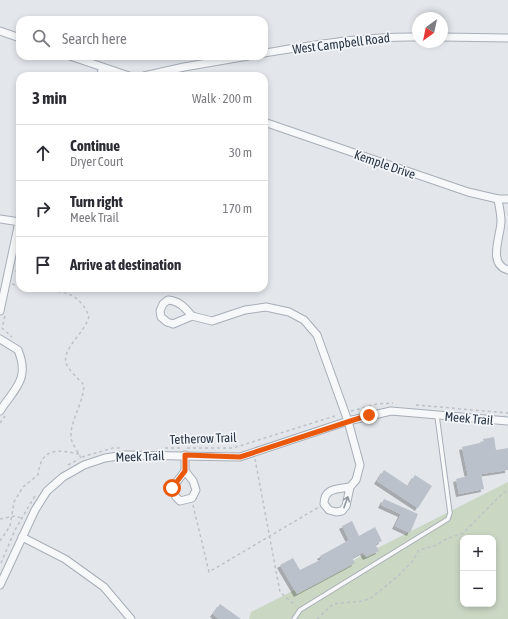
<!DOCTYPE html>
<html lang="en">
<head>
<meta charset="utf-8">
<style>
	body { margin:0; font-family:"Asap Condensed",sans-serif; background:#f2f2f3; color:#2b2b33 }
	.controls { position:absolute; right:12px; bottom:12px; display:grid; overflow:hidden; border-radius:8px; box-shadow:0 2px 6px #0003 }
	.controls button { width:36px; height:36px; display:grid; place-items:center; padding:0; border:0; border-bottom:1px solid #e1e1e2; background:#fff; color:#2b2b33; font:20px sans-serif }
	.compass { position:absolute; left:412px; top:12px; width:36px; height:36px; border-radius:50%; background:#fff; box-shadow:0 2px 6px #0003; rotate:213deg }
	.stop { position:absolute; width:12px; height:12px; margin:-9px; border:3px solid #ea580c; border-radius:50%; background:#fff }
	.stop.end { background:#ea580c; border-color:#fff; box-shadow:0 1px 4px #0008 }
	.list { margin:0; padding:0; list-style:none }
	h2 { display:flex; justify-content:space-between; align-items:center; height:52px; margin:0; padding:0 16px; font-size:17px }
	h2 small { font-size:13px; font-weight:400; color:#7c7c81 }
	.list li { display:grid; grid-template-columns:26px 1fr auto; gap:12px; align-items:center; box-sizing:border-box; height:56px; padding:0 16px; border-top:1px solid #e1e1e2 }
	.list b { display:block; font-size:15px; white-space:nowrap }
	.list p { margin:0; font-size:13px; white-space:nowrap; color:#7c7c81 }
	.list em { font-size:13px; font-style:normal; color:#7c7c81 }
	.icon { flex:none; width:22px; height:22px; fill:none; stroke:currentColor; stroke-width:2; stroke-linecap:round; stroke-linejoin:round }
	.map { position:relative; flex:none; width:508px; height:619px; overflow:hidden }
	.search { position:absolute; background:#fff; box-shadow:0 2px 6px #0003; left:16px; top:16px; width:252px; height:44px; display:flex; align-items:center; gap:10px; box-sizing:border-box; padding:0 14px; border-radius:12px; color:#7c7c81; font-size:15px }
	.panel { position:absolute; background:#fff; box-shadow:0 2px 6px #0003; left:16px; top:72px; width:252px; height:220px; border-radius:12px }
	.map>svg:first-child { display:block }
</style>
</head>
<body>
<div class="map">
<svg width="508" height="619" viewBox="0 0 508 619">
	<defs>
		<filter id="shadow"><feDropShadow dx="-3" dy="3" stdDeviation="0" flood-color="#0004"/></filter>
	</defs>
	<rect width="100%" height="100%" fill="#e3e7ec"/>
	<path fill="#cad7c3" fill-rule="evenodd" d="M508 482V619H249L251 612ZM463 538H493V604H463Z"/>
	<g fill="#bac1cb" filter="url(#shadow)">
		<path d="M494 437 496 450 508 448V470L481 474 484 489 459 494 456 479 468 476 462 447 484 442 483 439Z"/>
		<path d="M384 470 408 486 415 475 432 486 418 508 377 481Z"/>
		<path d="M384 499 418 514 410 533 395 526 401 514 381 505Z"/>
		<path d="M352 521 359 536 375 527 382 541 375 544 379 551 366 557 363 552 352 558 355 563 297 594 280 565 293 558 300 570 322 559 320 556 349 540 342 526Z"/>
		<path d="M220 604 241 619H219L213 614Z"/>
	</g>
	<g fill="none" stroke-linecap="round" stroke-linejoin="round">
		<g stroke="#a7aeb7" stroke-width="5.5">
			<path id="lane" d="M294 619 300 610 448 519 450 513 437 416"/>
		</g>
		<g stroke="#a7aeb7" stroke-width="9">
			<g id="street">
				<path d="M0 31 20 38"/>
				<path d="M442 37 508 38"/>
				<path d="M264 53C315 45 366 36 418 37"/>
				<path d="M70 56 129 76"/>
				<path d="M100 76 103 68"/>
				<path d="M144 76 184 67 248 56"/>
				<path d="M264 122 468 192 498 199H508"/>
				<path d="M498 199C499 206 501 214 501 221 501 236 487 264 508 270"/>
				<path d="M0 219 20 222"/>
				<path d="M0 311 19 222"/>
				<path d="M192 316C185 308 180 301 168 300L163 304 160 311 161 317 167 322 173 324 192 316 212 321 245 310 266 307 289 312 304 320 317 335 348 421 360 465 356 480 350 487 346 506 342 511 336 512 329 510 324 504C324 488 337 489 350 487"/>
				<path d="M0 339 18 350C30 379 15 388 0 411"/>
				<path d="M185 471 193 481 196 490 192 498 180 501 176 497 172 488 185 471V455"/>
				<path d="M22 537 65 559 104 587 131 619"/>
				<path d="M0 585 35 510 47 491 63 477 84 465 105 458 125 455 240 457 348 421 391 411 508 421"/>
			</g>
		</g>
		<g stroke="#bdc2c8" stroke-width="1.5" stroke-dasharray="3 3" stroke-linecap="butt">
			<path d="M16 272 20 258"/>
			<path d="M12 284 20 286"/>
			<path d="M28 288C56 294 75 285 89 316 86 332 62 348 66 363 68 370 79 379 84 385 83 405 70 420 71 438 72 444 78 452 81 458"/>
			<path d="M5 316 2 328 12 337"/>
			<path d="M416 405 508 413"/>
			<path d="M351 411 377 404 393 403"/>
			<path d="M0 423 5 416"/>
			<path d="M165 448H183"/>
			<path d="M187 448H233L338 415"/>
			<path d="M82 457 113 448H121"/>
			<path d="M255 459 280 592 296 606"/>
			<path d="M68 465 79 459"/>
			<path d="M193 505 209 572 319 507"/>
			<path d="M0 519 15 516 21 518"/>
			<path d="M0 541 10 526 14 502 23 487 38 475C41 448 56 449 79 454"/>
			<path d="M1 563 15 530 36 494"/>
			<path d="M317 619 333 604 363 601 371 598 397 577 412 562 419 550 437 545 446 539 463 533 503 493 508 491"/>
		</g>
		<use href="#lane" stroke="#f6f8fa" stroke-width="3.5"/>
		<use href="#street" stroke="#f6f8fa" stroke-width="7"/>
	</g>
	<defs><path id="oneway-shaft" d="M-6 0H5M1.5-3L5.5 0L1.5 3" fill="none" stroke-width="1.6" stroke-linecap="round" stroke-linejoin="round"/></defs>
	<use stroke="#9097a0" href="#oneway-shaft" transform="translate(346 502) rotate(-70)"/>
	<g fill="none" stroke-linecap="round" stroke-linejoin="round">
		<path stroke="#ea580c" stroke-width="5" d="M172 488 185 471V455L240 457 369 415"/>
	</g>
	<g text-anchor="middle" stroke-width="3.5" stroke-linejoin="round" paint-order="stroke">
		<g font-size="13" fill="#293646" stroke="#f3f6f9">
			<text transform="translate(341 43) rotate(-7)" y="5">West Campbell Road</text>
			<text transform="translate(385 164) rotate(19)" y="5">Kemple Drive</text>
			<text transform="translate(469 418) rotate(5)" y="5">Meek Trail</text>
			<text transform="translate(203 438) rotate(-2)" y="5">Tetherow Trail</text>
			<text transform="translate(140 456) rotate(-2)" y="5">Meek Trail</text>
		</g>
	</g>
</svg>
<div class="controls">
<button>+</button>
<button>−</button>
</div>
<svg class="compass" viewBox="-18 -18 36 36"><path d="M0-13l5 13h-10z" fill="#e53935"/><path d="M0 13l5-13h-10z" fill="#7c7c81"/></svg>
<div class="stop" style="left:172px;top:488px"></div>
<div class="stop end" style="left:369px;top:415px"></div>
<div class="search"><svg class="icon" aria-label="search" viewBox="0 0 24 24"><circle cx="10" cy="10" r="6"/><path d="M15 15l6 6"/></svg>Search here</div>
<section class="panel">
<h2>3 min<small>Walk · 200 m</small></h2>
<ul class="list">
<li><svg class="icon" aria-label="ahead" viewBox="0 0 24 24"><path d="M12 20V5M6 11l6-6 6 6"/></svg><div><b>Continue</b><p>Dryer Court</p></div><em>30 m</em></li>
<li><svg class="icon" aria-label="right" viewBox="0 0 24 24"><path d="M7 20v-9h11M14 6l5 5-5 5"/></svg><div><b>Turn right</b><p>Meek Trail</p></div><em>170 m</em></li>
<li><svg class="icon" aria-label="arrive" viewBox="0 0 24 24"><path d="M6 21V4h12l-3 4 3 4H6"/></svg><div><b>Arrive at destination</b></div></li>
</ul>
</section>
</div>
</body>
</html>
